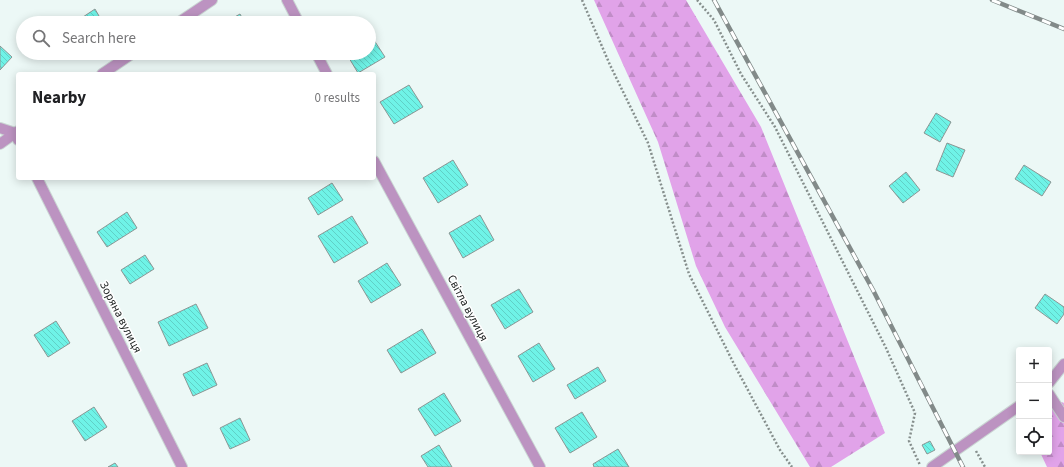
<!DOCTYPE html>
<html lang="en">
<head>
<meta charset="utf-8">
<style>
	body { margin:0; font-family:"Source Sans 3",sans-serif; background:#f6f6f6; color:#202124 }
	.controls { position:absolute; right:12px; bottom:12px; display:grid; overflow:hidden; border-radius:4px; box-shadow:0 2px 10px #0003 }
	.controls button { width:36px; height:36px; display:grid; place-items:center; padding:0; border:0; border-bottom:1px solid #e0e0e0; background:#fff; color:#202124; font:20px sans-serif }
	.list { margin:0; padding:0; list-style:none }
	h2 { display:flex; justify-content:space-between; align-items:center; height:52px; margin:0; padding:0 16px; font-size:17px }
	h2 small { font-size:13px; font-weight:400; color:#757577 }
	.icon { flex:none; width:22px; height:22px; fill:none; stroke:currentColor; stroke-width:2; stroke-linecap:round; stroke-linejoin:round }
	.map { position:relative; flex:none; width:1064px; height:467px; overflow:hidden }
	.search { position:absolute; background:#fff; box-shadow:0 2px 10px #0003; left:16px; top:16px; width:360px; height:44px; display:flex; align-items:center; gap:10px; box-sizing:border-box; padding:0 14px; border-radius:22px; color:#757577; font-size:15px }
	.panel { position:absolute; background:#fff; box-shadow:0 2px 10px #0003; left:16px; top:72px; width:360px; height:108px; border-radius:4px }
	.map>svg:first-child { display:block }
</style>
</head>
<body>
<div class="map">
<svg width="1064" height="467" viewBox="0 0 1064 467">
	<defs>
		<pattern id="forest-firs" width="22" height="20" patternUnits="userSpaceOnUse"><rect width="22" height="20" fill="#e1a3e9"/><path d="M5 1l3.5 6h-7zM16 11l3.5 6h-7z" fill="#c08cc7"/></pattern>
		<pattern id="building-back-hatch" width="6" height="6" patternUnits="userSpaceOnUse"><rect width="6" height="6" fill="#6ff3e7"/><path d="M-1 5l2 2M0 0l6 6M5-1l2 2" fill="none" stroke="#60d0c6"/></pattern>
	</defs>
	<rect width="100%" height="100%" fill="#ecf8f6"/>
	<g fill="url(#forest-firs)">
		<path d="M594 0H686L761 127 885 433 831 467H810L725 327 696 266 658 142Z"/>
		<path d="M1062 402 1064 403V467H1047L1040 452H1049V411Z"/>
	</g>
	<g fill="url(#building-back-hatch)" stroke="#8b9694">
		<path d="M95 9 103 23H86L83 17Z"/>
		<path d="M240 14 245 23H224Z"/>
		<path d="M372 37 385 57 358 73 346 53H369V39Z"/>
		<path d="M0 46 12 57 0 70Z"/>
		<path d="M409 85 423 107 394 124 380 102Z"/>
		<path d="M936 113 951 122 940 142 924 133Z"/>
		<path d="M947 143 965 150 953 177 936 170Z"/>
		<path d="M453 160 468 185 438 203 423 178Z"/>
		<path d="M1024 165 1051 182 1042 196 1015 179Z"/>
		<path d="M906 172 920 190 903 203 889 186Z"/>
		<path d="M332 183 343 200 318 215 308 198Z"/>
		<path d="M127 212 137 228 107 247 97 232Z"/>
		<path d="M480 215 494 240 463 258 449 233Z"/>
		<path d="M352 216 368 243 334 263 318 236Z"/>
		<path d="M145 255 154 269 130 284 121 270Z"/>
		<path d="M387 263 401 285 371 303 358 281Z"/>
		<path d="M519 289 533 312 505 329 491 305Z"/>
		<path d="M1045 294 1064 307V314L1057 324 1035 308Z"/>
		<path d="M196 304 208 328 169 346 158 322Z"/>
		<path d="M56 321 70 343 48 357 34 335Z"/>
		<path d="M422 329 436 353 401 373 387 350Z"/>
		<path d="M539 343 555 369 533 382 518 356Z"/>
		<path d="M207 363 217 385 193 396 183 374Z"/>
		<path d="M598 367 606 381 575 399 567 385Z"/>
		<path d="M444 393 461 421 435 436 418 409Z"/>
		<path d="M94 407 107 427 85 441 72 421Z"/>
		<path d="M582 412 597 437 570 453 555 428Z"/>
		<path d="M240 418 250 440 230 449 220 428Z"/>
		<path d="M930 441 935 450 927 454 922 445Z"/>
		<path d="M439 445 452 467H428L421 456Z"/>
		<path d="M618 449 629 467H594L593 464Z"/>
		<path d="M115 463 118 467H108Z"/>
	</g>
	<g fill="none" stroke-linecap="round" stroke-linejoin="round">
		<g stroke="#cad5d3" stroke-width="12">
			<g id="minor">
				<path d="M287 0 299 23"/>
				<path d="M178 23 212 0"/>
				<path d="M316 53 327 74"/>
				<path d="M102 74 133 53"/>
				<path d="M0 128 15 133 18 140"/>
				<path d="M0 144 18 131"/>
				<path d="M374 161 540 467"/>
				<path d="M37 178 182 467"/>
				<path d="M1049 383 1064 364"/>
				<path d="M1049 394 1064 417"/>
				<path d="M932 467 1019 406"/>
			</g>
		</g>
		<g stroke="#868f8d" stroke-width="2.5" stroke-dasharray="2 2" stroke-linecap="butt">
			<path d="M582 0 610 65 648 143 689 274 734 364 780 450 792 467"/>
			<path d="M697 0 714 20 741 74 775 127 886 348 915 413 909 441 920 465"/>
			<path d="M976 451 985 467"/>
		</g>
		<use href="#minor" stroke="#bc93c1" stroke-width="10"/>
		<g stroke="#828a89" stroke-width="4.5">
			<g id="rail">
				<path d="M714 0 873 290 963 467"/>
				<path d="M992 0 1064 29"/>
			</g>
		</g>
		<use href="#rail" stroke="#fff" stroke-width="3" stroke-dasharray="9" stroke-linecap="butt"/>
	</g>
	<g text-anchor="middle" stroke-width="3" stroke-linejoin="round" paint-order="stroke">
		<g font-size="12" fill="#1a1f1e" stroke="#fff">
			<text transform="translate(468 308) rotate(62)" y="4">Світла вулиця</text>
			<text transform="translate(121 317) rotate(63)" y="4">Зоряна вулиця</text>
		</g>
	</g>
</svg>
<div class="controls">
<button>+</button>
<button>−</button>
<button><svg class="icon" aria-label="locate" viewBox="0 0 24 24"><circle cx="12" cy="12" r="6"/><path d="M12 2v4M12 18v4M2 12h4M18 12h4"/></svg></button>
</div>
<div class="search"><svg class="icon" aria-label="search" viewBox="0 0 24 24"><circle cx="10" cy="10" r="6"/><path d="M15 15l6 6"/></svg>Search here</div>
<section class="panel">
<h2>Nearby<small>0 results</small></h2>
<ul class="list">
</ul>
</section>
</div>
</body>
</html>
